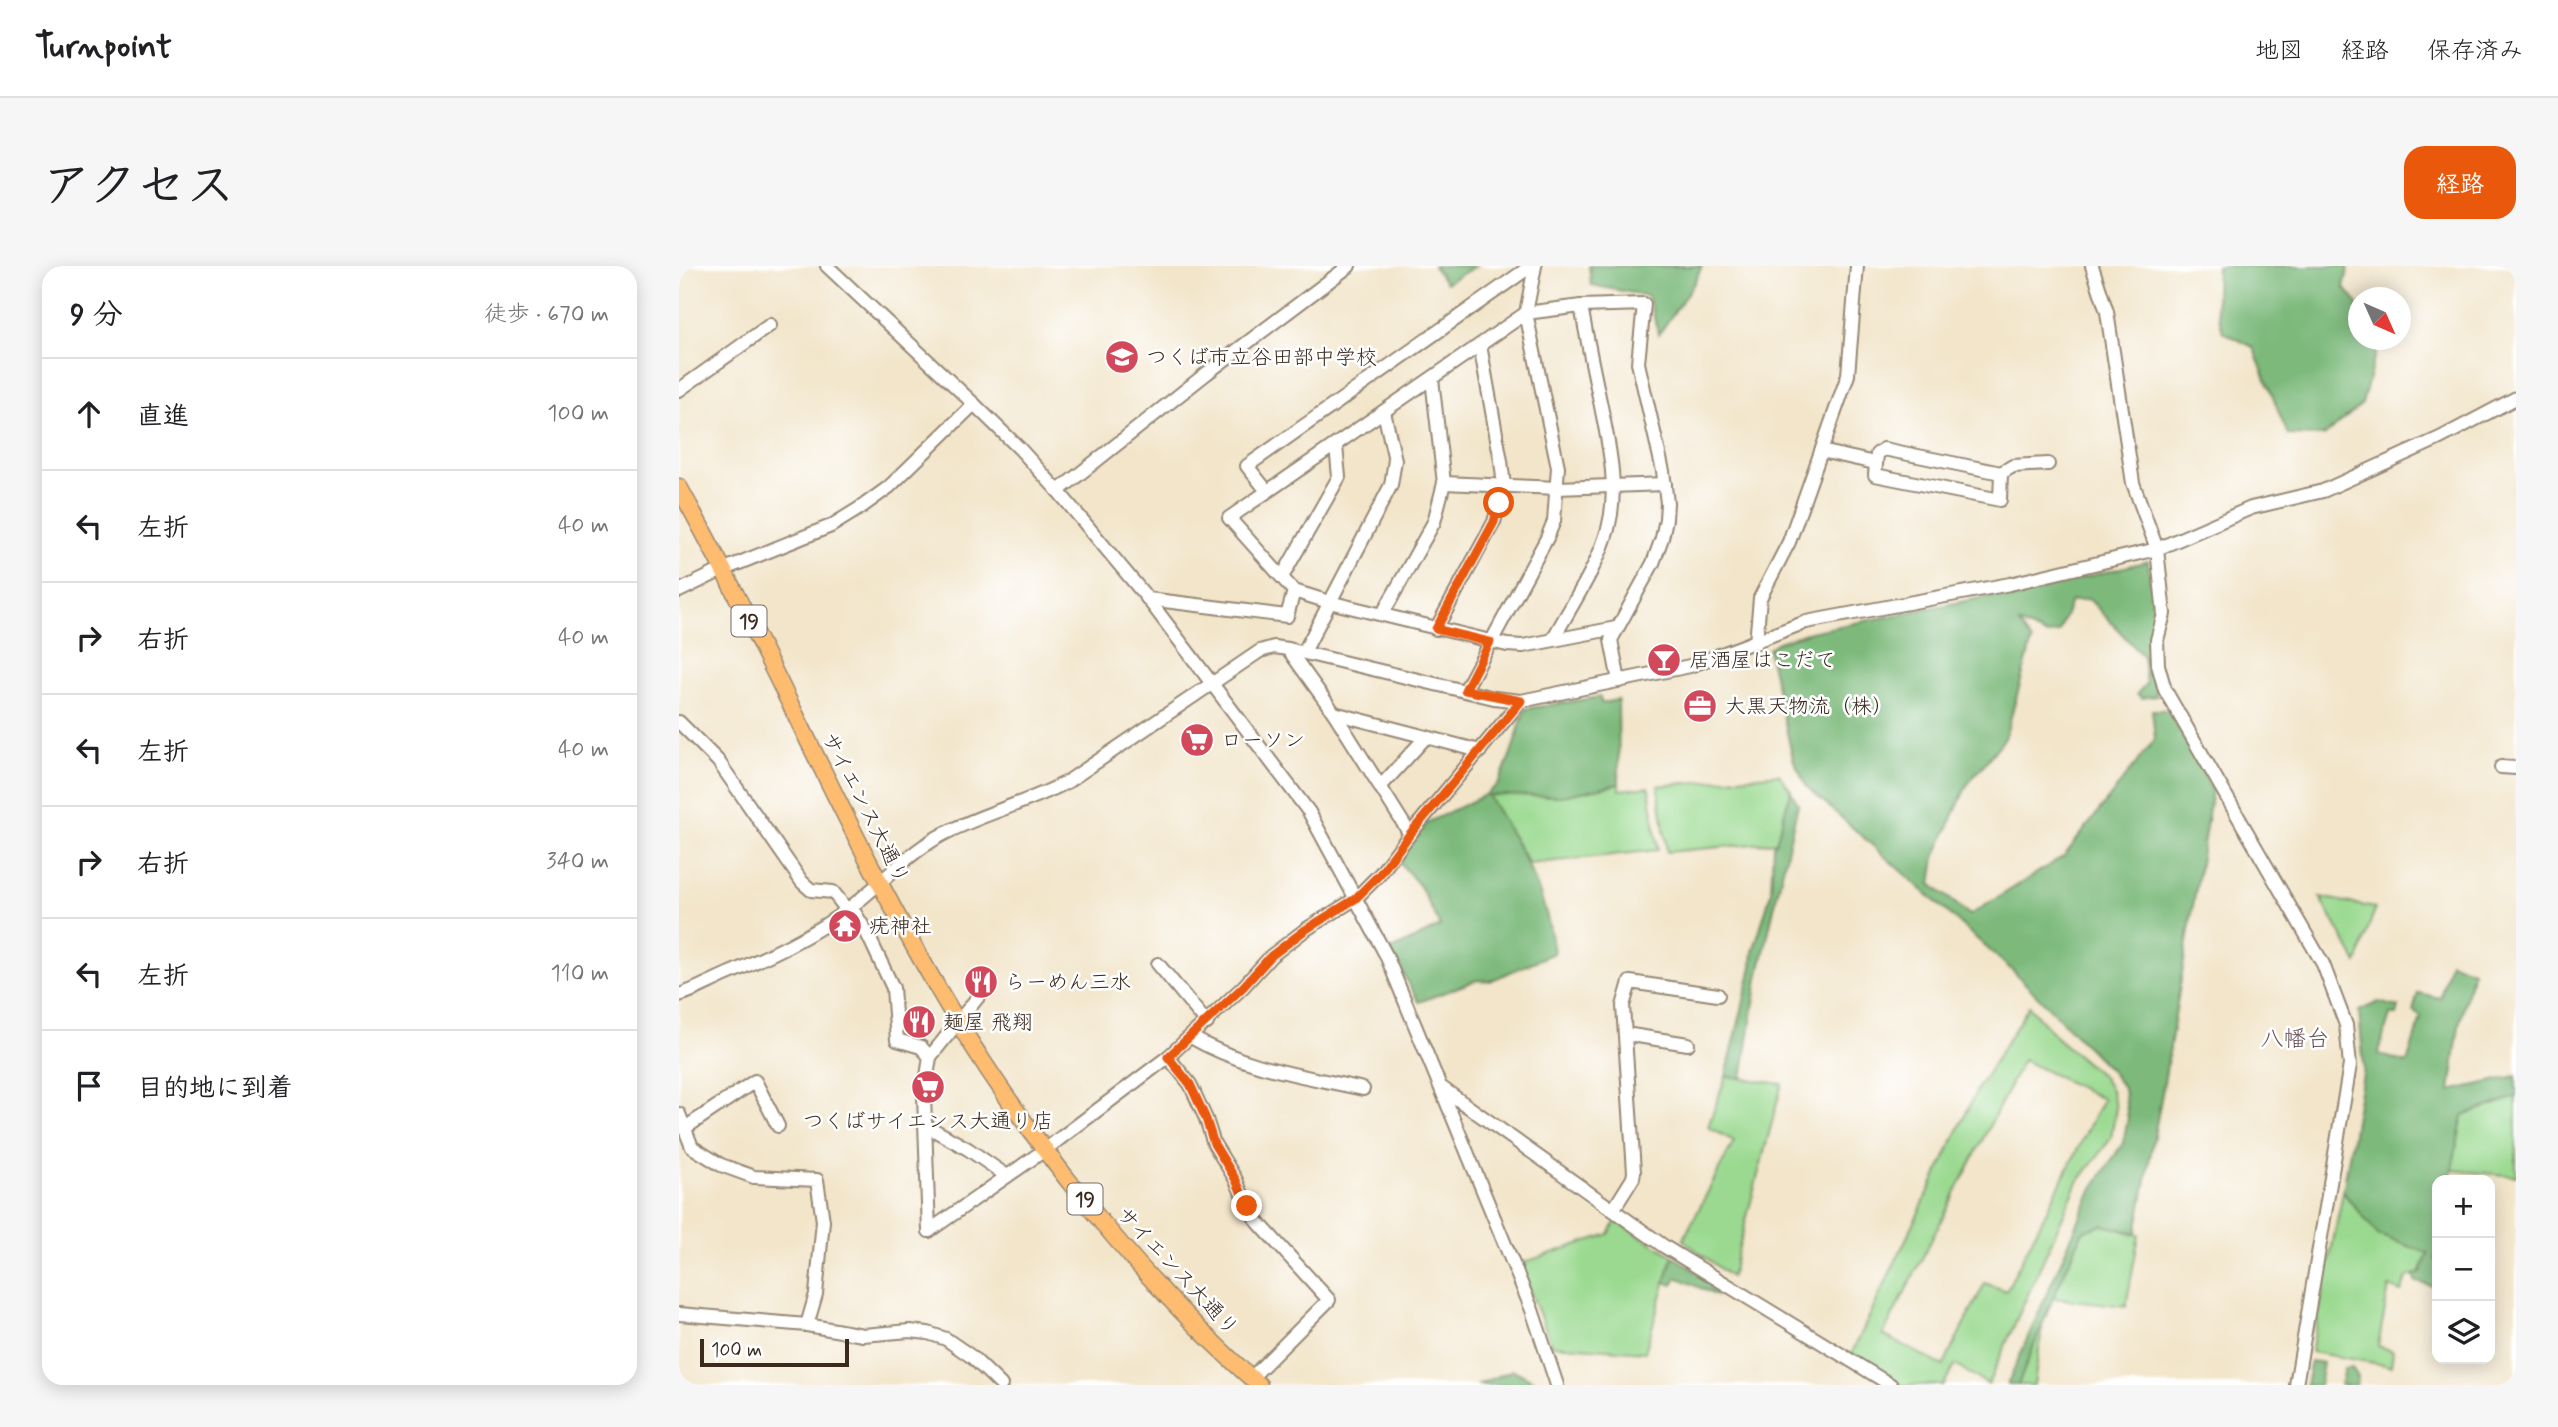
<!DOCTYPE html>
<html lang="ja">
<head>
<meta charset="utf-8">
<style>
	body { margin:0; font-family:Mynerve,"Klee One",sans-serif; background:#f6f6f6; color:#202124 }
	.controls { position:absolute; right:21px; bottom:21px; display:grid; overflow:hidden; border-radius:14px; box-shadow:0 4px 18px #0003 }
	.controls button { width:63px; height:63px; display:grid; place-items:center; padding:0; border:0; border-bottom:2px solid #e0e0e0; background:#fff; color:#202124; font:35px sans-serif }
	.compass { position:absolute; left:1669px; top:21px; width:63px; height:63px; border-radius:50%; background:#fff; box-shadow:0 4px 18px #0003; rotate:135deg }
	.scale { position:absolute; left:21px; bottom:18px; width:149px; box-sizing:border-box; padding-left:7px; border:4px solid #3b2a1e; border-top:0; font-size:19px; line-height:24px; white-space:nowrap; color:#3b2a1e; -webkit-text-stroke:5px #fff; paint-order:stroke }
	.stop { position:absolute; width:21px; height:21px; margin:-16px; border:5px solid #ea580c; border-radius:50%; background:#fff }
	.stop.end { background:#ea580c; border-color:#fff; box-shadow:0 2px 7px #0008 }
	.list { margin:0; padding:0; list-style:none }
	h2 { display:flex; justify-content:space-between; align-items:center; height:91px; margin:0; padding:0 28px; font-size:30px }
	h2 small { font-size:23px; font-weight:400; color:#757577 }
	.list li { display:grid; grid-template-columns:46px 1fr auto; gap:21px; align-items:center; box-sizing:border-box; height:112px; padding:0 28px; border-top:2px solid #e0e0e0 }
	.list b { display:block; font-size:26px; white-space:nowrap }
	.list em { font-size:23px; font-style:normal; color:#757577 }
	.icon { flex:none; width:38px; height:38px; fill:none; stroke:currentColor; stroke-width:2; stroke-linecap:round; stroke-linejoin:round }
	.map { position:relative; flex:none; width:1837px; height:1119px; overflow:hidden; border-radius:21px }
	header { display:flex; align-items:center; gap:42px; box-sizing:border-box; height:98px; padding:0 35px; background:#fff; border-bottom:2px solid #e0e0e0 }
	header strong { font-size:33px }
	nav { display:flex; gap:38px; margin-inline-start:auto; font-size:24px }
	.intro { display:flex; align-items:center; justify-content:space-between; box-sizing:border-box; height:168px; padding:0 42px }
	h1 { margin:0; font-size:49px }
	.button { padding:18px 32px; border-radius:21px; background:#ea580c; color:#fff; font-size:24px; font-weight:700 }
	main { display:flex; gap:42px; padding:0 42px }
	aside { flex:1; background:#fff; border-radius:21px; box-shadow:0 4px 18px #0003 }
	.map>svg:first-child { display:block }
</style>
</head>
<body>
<header>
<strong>Turnpoint</strong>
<nav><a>地図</a><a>経路</a><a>保存済み</a></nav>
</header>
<div class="intro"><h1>アクセス</h1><a class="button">経路</a></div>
<main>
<aside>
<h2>9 分<small>徒歩 · 670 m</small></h2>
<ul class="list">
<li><svg class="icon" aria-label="ahead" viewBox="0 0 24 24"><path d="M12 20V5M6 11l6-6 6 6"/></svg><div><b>直進</b></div><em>100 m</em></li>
<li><svg class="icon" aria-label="left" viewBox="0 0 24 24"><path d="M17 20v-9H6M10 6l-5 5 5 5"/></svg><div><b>左折</b></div><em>40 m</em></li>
<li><svg class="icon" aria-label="right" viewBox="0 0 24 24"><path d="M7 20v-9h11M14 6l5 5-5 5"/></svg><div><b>右折</b></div><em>40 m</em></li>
<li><svg class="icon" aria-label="left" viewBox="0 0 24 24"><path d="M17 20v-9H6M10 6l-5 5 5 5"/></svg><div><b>左折</b></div><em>40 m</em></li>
<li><svg class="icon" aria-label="right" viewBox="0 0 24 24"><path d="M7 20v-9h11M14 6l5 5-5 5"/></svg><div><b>右折</b></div><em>340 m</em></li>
<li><svg class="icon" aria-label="left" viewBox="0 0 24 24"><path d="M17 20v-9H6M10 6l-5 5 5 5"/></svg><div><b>左折</b></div><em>110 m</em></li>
<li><svg class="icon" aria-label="arrive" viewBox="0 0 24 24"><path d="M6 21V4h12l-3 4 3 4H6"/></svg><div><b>目的地に到着</b></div></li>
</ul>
</aside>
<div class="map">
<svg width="1837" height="1119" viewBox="0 0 1837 1119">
	<rect width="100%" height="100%" fill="#fff"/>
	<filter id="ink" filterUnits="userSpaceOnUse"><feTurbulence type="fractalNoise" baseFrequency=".0143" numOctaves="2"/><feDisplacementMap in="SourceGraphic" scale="14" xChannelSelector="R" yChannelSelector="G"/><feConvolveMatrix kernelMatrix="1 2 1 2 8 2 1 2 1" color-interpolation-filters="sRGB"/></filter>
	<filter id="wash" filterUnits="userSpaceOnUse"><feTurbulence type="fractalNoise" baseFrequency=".00686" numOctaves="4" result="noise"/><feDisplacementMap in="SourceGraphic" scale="28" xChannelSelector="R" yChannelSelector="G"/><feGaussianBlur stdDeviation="1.57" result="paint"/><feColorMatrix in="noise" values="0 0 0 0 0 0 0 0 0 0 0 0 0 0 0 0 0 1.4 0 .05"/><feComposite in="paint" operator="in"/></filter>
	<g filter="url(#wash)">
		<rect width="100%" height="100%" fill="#f2e5ca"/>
		<g fill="#9ad98f" stroke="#6a8256" stroke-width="2" fill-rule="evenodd">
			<path d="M1100 508 1112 525 1097 576 988 586 979 520Z"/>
			<path d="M940 518 941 524 970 521 979 584 850 598 808 528 883 530Z"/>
			<path d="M1641 631 1696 642 1678 697Z"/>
			<path d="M1350 740 1378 772 1423 810 1432 824 1437 842 1432 872 1399 916 1309 1118 1276 1099 1264 1119H1224L1173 1087 1298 824ZM1344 794 1424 833 1327 1025 1306 1017 1264 1100 1204 1069Z"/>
			<path d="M1047 810 1103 818 1052 1011 1004 974 1055 875 1029 861Z"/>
			<path d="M1837 831V910L1772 904 1784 849Z"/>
			<path d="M1664 926 1699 969 1749 987 1741 1007 1728 1011 1722 1026 1710 1021 1699 1080 1714 1085 1712 1100 1632 1086Z"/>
			<path d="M937 955 994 990 966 1086 873 1079 840 998 930 968Z"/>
			<path d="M1424 959 1460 969 1447 1040 1374 1032 1404 965Z"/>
			<path d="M1364 1055 1355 1119H1339Z"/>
		</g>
		<g fill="#7bb97a" stroke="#5b724c" stroke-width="2">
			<path d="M754 0H797L767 17Z"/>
			<path d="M910 0H1023L1015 17 980 68 969 30 912 19Z"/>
			<path d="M1538 0H1670L1665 21 1679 38 1680 74H1700L1683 138 1645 170 1609 169 1574 81 1544 66 1537 40Z"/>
			<path d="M1469 295 1476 350 1470 390 1478 430 1463 432 1458 428 1467 418 1464 390 1410 333 1392 335 1380 366 1367 369 1339 357 1353 375 1326 472 1288 519 1256 591 1252 618 1291 649 1385 590 1476 473 1473 444H1489L1533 524 1486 811 1457 967 1424 959 1404 965 1374 1032 1339 1119H1328L1414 922 1444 877 1449 853 1445 823 1431 804 1335 706 1128 521 1114 493 1089 383 1097 377 1131 366 1407 311Z"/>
			<path d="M921 431 922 437 939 434 940 518 883 530 809 529C841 583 867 622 875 687L811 715 798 714 740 736 711 685 761 660 741 620 721 597 724 586 749 556 808 528 820 517 833 485 846 443Z"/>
			<path d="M1112 525 1119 538 1079 712 1063 812 1047 810 1073 701 1074 686 1092 627 1094 579 1097 576Z"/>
			<path d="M1771 696 1794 705 1780 759 1771 825 1837 810V831L1784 849 1771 914H1758V980L1756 994 1758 995V1021L1737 1016 1734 1009 1742 1007 1749 987 1699 969 1664 926 1685 802 1680 745 1699 736 1720 741 1718 749H1711L1699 788 1728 797 1742 751 1734 745 1739 727 1761 732Z"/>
			<path d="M994 990 1042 1023 1038 1030 998 1011 994 1019 986 1016Z"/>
			<path d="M1632 1095 1644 1097 1640 1119H1627Z"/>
			<path d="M1673 1102 1679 1111 1677 1119H1661L1665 1103Z"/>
			<path d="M834 1104 863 1119H798Z"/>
		</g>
	</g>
	<g filter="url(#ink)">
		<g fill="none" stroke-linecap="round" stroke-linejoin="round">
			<g stroke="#968874" stroke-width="16">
				<g id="minor">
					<path d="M148 0 295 138 341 183 379 225 469 333 630 546 707 689 853 1044 878 1119"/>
					<path d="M1413 0 1428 46 1454 217 1478 283 1485 348 1478 374 1479 399 1486 424 1644 698 1667 759 1671 799 1617 1119"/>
					<path d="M0 124 91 59"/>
					<path d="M1205 183 1322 207 1321 234 1196 209 1198 188Z"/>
					<path d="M1142 185 1196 197"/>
					<path d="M1322 207 1334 200 1369 198"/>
					<path d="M765 217 879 222 986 218"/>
					<path d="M379 225 528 107 670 0"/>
					<path d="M588 225 568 200 852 0"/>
					<path d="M603 311 660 211 657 180"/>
					<path d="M0 325 43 304 152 260 181 242 210 221 295 138"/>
					<path d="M469 333 608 350 615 325"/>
					<path d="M703 349 755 256 765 217 753 113"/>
					<path d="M937 362 844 380 828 379 650 336 615 325 550 252 847 47 902 40 965 38 959 97 984 205 988 237 987 253 983 272 974 297 932 374 940 415"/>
					<path d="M757 363 815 256 825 220 822 195 801 79"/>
					<path d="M874 373C893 338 918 302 929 263 940 221 930 181 922 140 915 107 908 73 902 40"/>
					<path d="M1077 377 1081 332 1110 276 1169 109 1178 0"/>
					<path d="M609 383 655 447 731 568"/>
					<path d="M625 386 712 219 716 194 705 146"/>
					<path d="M786 424 868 272 875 255 879 201 847 47 856 0"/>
					<path d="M655 447 801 485"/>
					<path d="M0 456 39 495 123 616 132 624 154 626 168 644"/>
					<path d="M1822 501 1837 502"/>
					<path d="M701 521 747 471"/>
					<path d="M172 641 188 667 214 722 218 774 242 781 251 791 245 830 250 965"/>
					<path d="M479 698 528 757"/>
					<path d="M0 729C15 725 30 716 44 710 88 691 134 670 172 641 202 618 226 590 259 571 300 548 347 538 388 516L581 385 595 381 609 383 815 432 842 435 1011 400 1127 356 1331 318 1478 283 1572 242 1644 225 1761 172 1837 132"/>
					<path d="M946 768 1009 778"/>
					<path d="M512 771C565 802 625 810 684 823"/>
					<path d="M251 791 311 716"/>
					<path d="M489 791 511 818 527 853 535 878 557 914 568 940 579 956 650 1034 572 1112"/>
					<path d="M763 822 986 981 1212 1119"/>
					<path d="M0 848 13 881 42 899 75 911 138 914 144 955 137 1028 128 1059"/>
					<path d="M246 859 289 883 328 910"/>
					<path d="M6 862 76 815 99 860"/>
					<path d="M934 944 954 912 955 906 944 740 951 716 1039 729"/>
					<path d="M250 965 367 883 489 791 564 721 592 690 626 664 676 633 701 608 731 568 842 435"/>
					<path d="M0 1048 128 1059 184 1069 231 1065 249 1067 267 1073 293 1091 322 1119"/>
				</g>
			</g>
			<g stroke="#968874" stroke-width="19">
				<path id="major" d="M0 221C92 387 165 562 261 726 341 864 460 1014 580 1119"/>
			</g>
			<use href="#minor" stroke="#fff" stroke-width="12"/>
			<use href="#major" stroke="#fdbc6f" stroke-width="16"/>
		</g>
	</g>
	<g fill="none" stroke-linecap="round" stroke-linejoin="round" filter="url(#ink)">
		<path stroke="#ea580c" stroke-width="9" d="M568 940 557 914 535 878 527 853 511 818 489 791 564 721 592 690 626 664 676 633 701 608 731 568 842 435 786 424 811 376 757 363 815 256 820 237"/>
	</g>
	<defs>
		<g id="school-disc" transform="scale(1.75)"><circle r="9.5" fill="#d1495b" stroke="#fff"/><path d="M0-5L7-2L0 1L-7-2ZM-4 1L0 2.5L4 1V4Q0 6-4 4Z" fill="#fff"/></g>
		<g id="bar-disc" transform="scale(1.75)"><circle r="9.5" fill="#d1495b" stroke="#fff"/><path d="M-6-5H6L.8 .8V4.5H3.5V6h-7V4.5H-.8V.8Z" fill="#fff"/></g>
		<g id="office-disc" transform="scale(1.75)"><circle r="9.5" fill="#d1495b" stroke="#fff"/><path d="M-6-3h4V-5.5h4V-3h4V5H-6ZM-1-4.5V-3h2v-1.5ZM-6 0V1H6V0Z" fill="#fff"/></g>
		<g id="supermarket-disc" transform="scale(1.75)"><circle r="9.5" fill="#d1495b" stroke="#fff"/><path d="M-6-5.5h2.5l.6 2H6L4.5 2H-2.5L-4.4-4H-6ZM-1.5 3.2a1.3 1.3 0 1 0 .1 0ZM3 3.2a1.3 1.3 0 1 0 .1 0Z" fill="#fff"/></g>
		<g id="temple-disc" transform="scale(1.75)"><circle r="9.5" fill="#d1495b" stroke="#fff"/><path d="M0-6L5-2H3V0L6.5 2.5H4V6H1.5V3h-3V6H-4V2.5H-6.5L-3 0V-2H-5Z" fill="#fff"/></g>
		<g id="restaurant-disc" transform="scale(1.75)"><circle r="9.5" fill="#d1495b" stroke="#fff"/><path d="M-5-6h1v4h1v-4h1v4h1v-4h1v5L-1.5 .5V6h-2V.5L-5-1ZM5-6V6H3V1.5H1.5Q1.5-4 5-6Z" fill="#fff"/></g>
	</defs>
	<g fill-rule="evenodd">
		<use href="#school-disc" x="443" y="91"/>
		<use href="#bar-disc" x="985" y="394"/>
		<use href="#office-disc" x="1021" y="440"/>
		<use href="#supermarket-disc" x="518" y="474"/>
		<use href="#temple-disc" x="166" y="660"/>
		<use href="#restaurant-disc" x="302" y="716"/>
		<use href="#restaurant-disc" x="240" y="756"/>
		<use href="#supermarket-disc" x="249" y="821"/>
	</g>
	<g text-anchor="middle" stroke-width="5" stroke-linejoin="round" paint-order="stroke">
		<g fill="#fff" stroke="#766a62" stroke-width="2">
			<rect x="52.5" y="339.5" width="35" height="31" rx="5"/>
			<rect x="388.5" y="917.5" width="35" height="31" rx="5"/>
		</g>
		<g font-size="19" font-weight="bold" fill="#3b2a1e">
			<text x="70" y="362">19</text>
			<text x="406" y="940">19</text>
		</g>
		<g font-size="21" fill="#3b2a1e" stroke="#fff" text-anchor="start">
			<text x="467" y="98">つくば市立谷田部中学校</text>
			<text x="1010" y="401">居酒屋はこだて</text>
			<text x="1046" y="447">大黒天物流（株）</text>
			<text x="542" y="481">ローソン</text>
			<text x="190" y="667">疣神社</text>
			<text x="326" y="723">らーめん三水</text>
			<text x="264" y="763">麺屋 飛翔</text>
			<text x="249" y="862" text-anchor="middle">つくばサイエンス大通り店</text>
		</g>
		<g font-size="21" fill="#3b2a1e" stroke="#fff">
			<text transform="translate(187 542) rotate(63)" y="7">サイエンス大通り</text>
			<text transform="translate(499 1005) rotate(47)" y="7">サイエンス大通り</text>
		</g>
		<g font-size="23" fill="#6b565d" stroke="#fff">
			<text x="1616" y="780">八幡台</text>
		</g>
	</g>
</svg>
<div class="controls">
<button>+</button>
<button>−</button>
<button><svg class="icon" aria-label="layers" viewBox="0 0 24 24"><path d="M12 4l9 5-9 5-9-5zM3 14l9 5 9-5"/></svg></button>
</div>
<svg class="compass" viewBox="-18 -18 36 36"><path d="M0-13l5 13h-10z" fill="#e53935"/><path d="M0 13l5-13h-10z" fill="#757577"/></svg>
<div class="scale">100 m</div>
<div class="stop" style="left:820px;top:237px"></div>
<div class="stop end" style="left:568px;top:940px"></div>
</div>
</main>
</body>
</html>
